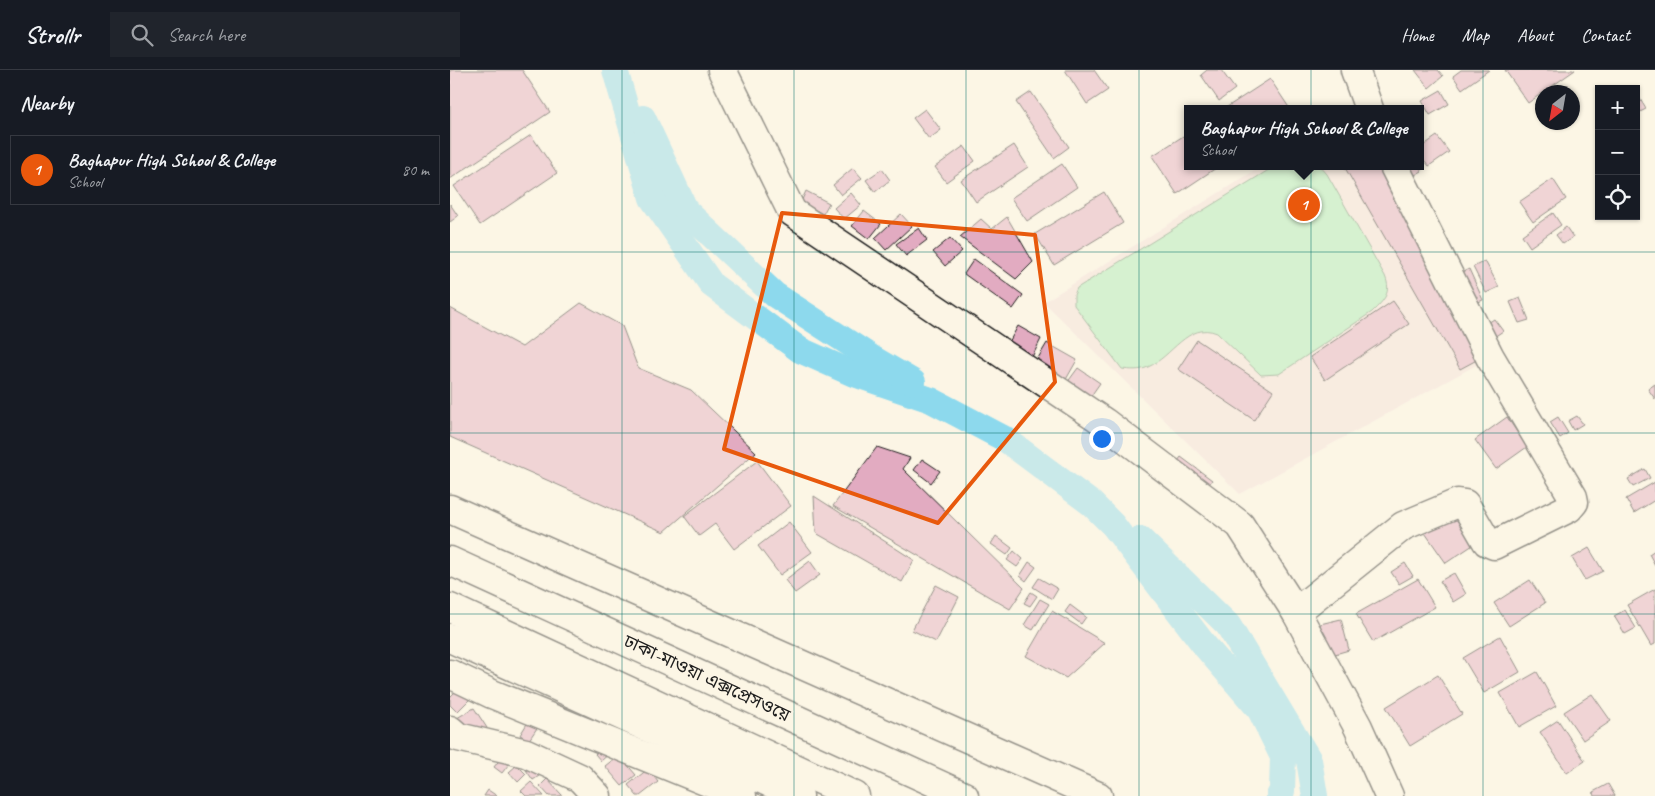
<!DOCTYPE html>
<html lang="en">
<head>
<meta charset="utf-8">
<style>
	body { margin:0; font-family:Caveat,"Noto Sans Bengali",sans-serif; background:#20242c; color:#f1f3f6 }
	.controls { position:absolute; right:15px; top:15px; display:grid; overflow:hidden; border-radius:0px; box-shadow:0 1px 4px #0004 }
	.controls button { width:45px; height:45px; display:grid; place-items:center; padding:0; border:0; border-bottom:1px solid #363941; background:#171b24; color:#f1f3f6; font:25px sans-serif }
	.compass { position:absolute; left:1085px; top:15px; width:45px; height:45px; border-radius:50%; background:#171b24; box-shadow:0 1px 4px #0004; rotate:211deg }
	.you { position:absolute; left:651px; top:368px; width:18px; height:18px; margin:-12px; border:4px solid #fff; border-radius:50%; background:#1a73e8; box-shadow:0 0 0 8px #1a73e833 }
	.badge { display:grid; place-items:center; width:32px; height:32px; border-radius:50%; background:#ea580c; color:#fff; font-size:16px; font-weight:700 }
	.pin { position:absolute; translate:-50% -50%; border:2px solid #fff; box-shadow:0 1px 5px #0006 }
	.popup { position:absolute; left:734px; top:35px; width:240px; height:65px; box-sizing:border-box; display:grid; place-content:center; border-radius:0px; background:#171b24; filter:drop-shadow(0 1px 4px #0005); font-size:16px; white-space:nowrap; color:#9ea1a6 }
	.popup b { font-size:19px; color:#f1f3f6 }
	.popup::after { content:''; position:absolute; left:50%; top:100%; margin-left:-10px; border:10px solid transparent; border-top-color:#171b24 }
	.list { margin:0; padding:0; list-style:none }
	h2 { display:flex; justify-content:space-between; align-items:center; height:65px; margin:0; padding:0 20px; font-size:21px }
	h2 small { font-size:16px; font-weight:400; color:#9ea1a6 }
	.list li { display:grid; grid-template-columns:32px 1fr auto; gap:15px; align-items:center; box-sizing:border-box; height:70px; margin:0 10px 10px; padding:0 10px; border:1px solid #363941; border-radius:0px }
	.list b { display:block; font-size:19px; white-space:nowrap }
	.list p { margin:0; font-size:16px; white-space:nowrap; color:#9ea1a6 }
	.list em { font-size:16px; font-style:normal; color:#9ea1a6 }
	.icon { flex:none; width:28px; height:28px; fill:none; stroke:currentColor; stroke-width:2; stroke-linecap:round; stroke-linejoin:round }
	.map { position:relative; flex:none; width:1205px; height:726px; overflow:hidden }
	header { display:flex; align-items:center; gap:30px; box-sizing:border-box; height:70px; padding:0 25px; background:#171b24; border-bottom:1px solid #363941 }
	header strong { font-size:24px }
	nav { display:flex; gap:28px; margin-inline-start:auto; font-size:18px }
	.search { width:350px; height:45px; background:#20242c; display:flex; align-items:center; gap:12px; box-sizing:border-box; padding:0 18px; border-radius:0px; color:#9ea1a6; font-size:19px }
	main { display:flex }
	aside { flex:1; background:#171b24 }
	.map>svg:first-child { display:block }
</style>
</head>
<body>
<header>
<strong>Strollr</strong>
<div class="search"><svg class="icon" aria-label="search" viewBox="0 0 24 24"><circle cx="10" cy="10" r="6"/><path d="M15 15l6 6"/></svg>Search here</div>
<nav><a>Home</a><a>Map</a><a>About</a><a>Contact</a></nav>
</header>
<main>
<aside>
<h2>Nearby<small></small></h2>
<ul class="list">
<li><span class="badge">1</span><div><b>Baghapur High School &amp; College</b><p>School</p></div><em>80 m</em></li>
</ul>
</aside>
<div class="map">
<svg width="1205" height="726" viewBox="0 0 1205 726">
	<rect width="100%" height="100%" fill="#fcf5e5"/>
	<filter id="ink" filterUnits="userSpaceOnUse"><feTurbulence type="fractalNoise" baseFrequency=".02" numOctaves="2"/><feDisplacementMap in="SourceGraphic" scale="10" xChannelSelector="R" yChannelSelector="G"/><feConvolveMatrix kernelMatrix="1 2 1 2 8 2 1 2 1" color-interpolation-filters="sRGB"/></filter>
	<g filter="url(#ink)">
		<path fill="#f4dfda" d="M812 96H938L1039 288 790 424 594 232Z"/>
		<path fill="#a8ebb5" stroke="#628468" d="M825 96H870L877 104 935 206C942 223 934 230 922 242L829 304 811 305 767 263C738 251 722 287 698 297 690 301 680 300 672 299L624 235V225L627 218Z"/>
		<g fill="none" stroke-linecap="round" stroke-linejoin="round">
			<g stroke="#8dd9ed" stroke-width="26">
				<path d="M165 0 202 128 262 215 350 280 404 304 481 330 555 369 642 434 663 455 755 576 810 640 833 687 832 721 829 726"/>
				<path d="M193 48 236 141 325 225 422 288 463 312"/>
				<path d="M690 469 778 555 859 690 865 726"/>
			</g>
		</g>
		<g fill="#e2abc1" stroke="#1c1c1c">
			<path d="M0 0H72L100 42 0 109Z"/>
			<path d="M615 0H644L658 20 637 34Z"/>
			<path d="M757 0H771L785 19 769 31 751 5Z"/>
			<path d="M965 0H988L993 6 979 18Z"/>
			<path d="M1011 0H1039L1012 19 1003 6Z"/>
			<path d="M1055 0H1125L1078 33Z"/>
			<path d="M820 9 840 39H774Z"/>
			<path d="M991 20 999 34 980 45 972 31Z"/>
			<path d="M581 22 619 77 604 88 566 32Z"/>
			<path d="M1187 24 1196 39 1186 44V24Z"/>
			<path d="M475 39 491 60 479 69 463 48Z"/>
			<path d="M738 63V96H769L727 124 702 86Z"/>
			<path d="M81 65 107 103 30 155 4 116Z"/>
			<path d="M987 66 999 82 979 96 970 85V78Z"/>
			<path d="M564 75 578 97 526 132 511 110Z"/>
			<path d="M514 76 525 91 496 112 485 97Z"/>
			<path d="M612 94 627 117 577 151 561 128Z"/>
			<path d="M894 96H928L1036 285 1010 299Z"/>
			<path d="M948 96H969L972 101 956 110Z"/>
			<path d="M403 98 412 108 391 125 383 115Z"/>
			<path d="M432 99 440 110 425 122 416 110Z"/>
			<path d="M1103 109 1116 129 1083 152 1069 132Z"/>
			<path d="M356 121 379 133 373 144 351 132Z"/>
			<path d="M654 122 673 153 604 195 585 164Z"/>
			<path d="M401 123 411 135 394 149 384 138Z"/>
			<path d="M0 134 8 146 0 152Z"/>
			<path d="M414 141 431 154 419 169 402 156Z"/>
			<path d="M1103 143 1111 155 1080 177 1072 165Z"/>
			<path d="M451 144 462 156 436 180 425 168Z"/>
			<path d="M557 147 583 192 566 209 510 167 531 149 542 159Z"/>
			<path d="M1116 157 1123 167 1113 174 1106 165Z"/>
			<path d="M469 158 477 170 456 186 446 174Z"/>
			<path d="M500 168 512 181 495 196 483 182Z"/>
			<path d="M524 189 573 225 563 239 514 204Z"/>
			<path d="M1035 191 1049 217 1036 223 1023 197Z"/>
			<path d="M1019 199 1033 230 1019 236 1005 206Z"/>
			<path d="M1070 228 1079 250 1069 253 1060 232Z"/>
			<path d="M943 231 959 254 875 310 860 287Z"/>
			<path d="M131 233 172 256 188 298 241 320 306 382 214 462 0 367V238L72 277Z"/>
			<path d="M1044 249 1053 261 1041 269 1032 257Z"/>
			<path d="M568 256 591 269 582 287 558 274Z"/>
			<path d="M747 270 823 321 804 350 728 299Z"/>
			<path d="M597 273 627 290 614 313 584 295Z"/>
			<path d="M628 298 650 313 636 333 614 317Z"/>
			<path d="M1205 314V329L1198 319Z"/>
			<path d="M1127 346 1133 354 1123 360 1118 351Z"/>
			<path d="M1057 347 1077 377 1046 399 1025 370Z"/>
			<path d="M1108 347 1118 363 1110 368 1100 352Z"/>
			<path d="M427 377 460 388 453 399 574 518 560 539 383 436Z"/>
			<path d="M731 387 762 410 753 423 721 400Z"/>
			<path d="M472 389 490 401 481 413 464 400Z"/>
			<path d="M307 391 341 436 284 479 265 454 249 466 234 446Z"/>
			<path d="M1195 399 1200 408 1183 417 1178 409Z"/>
			<path d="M1205 412V430L1184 443 1176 429Z"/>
			<path d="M364 426 464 490 452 512 366 463Z"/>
			<path d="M1001 441 1023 475 996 493 973 460Z"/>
			<path d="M339 452 362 482 330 505 308 476Z"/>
			<path d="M546 466 562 478 557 485 541 474Z"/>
			<path d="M1139 478 1153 501 1135 510 1122 488Z"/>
			<path d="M1205 480V495L1199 484Z"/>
			<path d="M564 481 573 489 567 497 557 490Z"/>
			<path d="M360 491 370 505 345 523 335 510Z"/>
			<path d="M579 492 586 497 576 511 570 506Z"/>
			<path d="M955 493 963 506 949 514 941 502Z"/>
			<path d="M1004 503 1016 524 1003 532 990 511Z"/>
			<path d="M589 508 608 519 602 529 583 517Z"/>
			<path d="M968 509 985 537 923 572 906 544Z"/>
			<path d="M1080 510 1095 533 1059 556 1044 533Z"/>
			<path d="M486 515 509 527 486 572 462 560Z"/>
			<path d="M1205 519V574L1201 576 1177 535Z"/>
			<path d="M581 522 587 526 580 536 574 533Z"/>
			<path d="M590 529 599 534 583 560 574 555Z"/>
			<path d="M620 535 636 547 631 554 615 542Z"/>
			<path d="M1175 540 1186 558 1175 564 1164 546Z"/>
			<path d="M602 541 655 573 616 608 576 586Z"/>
			<path d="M891 549 899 580 878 586 870 554Z"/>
			<path d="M1050 566 1070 602 1034 623 1013 588Z"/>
			<path d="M1087 602 1106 636 1069 657 1050 623Z"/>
			<path d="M988 605 1012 644 960 676 936 637Z"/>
			<path d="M11 616 22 627 7 642 0 635V627Z"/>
			<path d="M1142 624 1161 651 1133 670 1114 642Z"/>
			<path d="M24 638 37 658 19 669 7 648Z"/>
			<path d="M1108 650 1135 691 1117 703 1090 662Z"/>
			<path d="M78 652 87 658 79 670 70 665Z"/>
			<path d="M154 675 161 682 151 691 145 684Z"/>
			<path d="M54 684 62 690 52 703 44 697Z"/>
			<path d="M169 685 186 705 172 716 155 696Z"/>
			<path d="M69 690 92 704 83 710Z"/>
			<path d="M67 695 76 704 68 712 59 702Z"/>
			<path d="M198 699 208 712 190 726H187L178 715Z"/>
			<path d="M97 709 112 725 110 726H99L90 716Z"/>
			<path d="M81 712 94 726H76L71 721Z"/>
			<path d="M1158 714 1165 726H1145L1143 722Z"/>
			<path d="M38 720 47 726H34Z"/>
		</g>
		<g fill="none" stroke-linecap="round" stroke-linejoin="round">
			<g stroke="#1c1c1c" stroke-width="31">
				<g id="minor">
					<path d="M272 0 342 142 654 352 790 455 846 542 908 657 939 726"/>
					<path d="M905 0 919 39"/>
					<path d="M846 542 953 456 1008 433 1015 434 1037 472 1044 475 1119 438 1124 432 1123 427 1040 287 944 96"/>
					<path d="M0 660 8 667 76 683 130 708 147 726"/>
				</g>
			</g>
			<g stroke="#1c1c1c" stroke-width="31">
				<g id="tertiary">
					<path d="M0 439 648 726"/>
					<path d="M0 604 42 624 292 726"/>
				</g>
			</g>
			<g stroke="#1c1c1c" stroke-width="31">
				<g id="motorway">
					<path d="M0 491 514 726"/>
					<path d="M0 538 405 726"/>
					<path d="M0 568 349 726"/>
				</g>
			</g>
			<use href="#minor" stroke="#fcf5e5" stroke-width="28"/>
			<use href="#tertiary" stroke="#fcf5e5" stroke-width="28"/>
			<use href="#motorway" stroke="#fcf5e5" stroke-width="28"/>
		</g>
	</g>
	<path d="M0 0H1205V726H0ZM332 143 585 165 605 312 488 453 274 379Z" fill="#fcf5e5" fill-opacity=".55" fill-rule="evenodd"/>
	<path fill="none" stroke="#e8590c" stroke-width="4" stroke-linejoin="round" d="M332 143 585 165 605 312 488 453 274 379Z"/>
	<path fill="none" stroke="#0f766e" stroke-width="1" stroke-opacity="0.55" d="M172 0V726M344 0V726M516 0V726M689 0V726M861 0V726M1033 0V726M0 182H1205M0 363H1205M0 544H1205"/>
	<g text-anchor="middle" stroke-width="4" stroke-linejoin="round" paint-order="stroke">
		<g font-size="18" fill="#1c1c1c" stroke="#fcf5e5">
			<text transform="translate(257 608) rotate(25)" y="6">ঢাকা-মাওয়া এক্সপ্রেসওয়ে</text>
		</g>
	</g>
</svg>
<div class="controls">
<button>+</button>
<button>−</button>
<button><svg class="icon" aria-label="locate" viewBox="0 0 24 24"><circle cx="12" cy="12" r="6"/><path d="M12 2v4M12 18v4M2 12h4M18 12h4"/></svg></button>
</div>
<svg class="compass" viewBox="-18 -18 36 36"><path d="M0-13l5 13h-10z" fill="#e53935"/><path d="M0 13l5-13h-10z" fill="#9ea1a6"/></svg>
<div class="you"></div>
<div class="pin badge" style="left:854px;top:135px">1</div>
<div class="popup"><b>Baghapur High School &amp; College</b>School</div>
</div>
</main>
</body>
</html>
